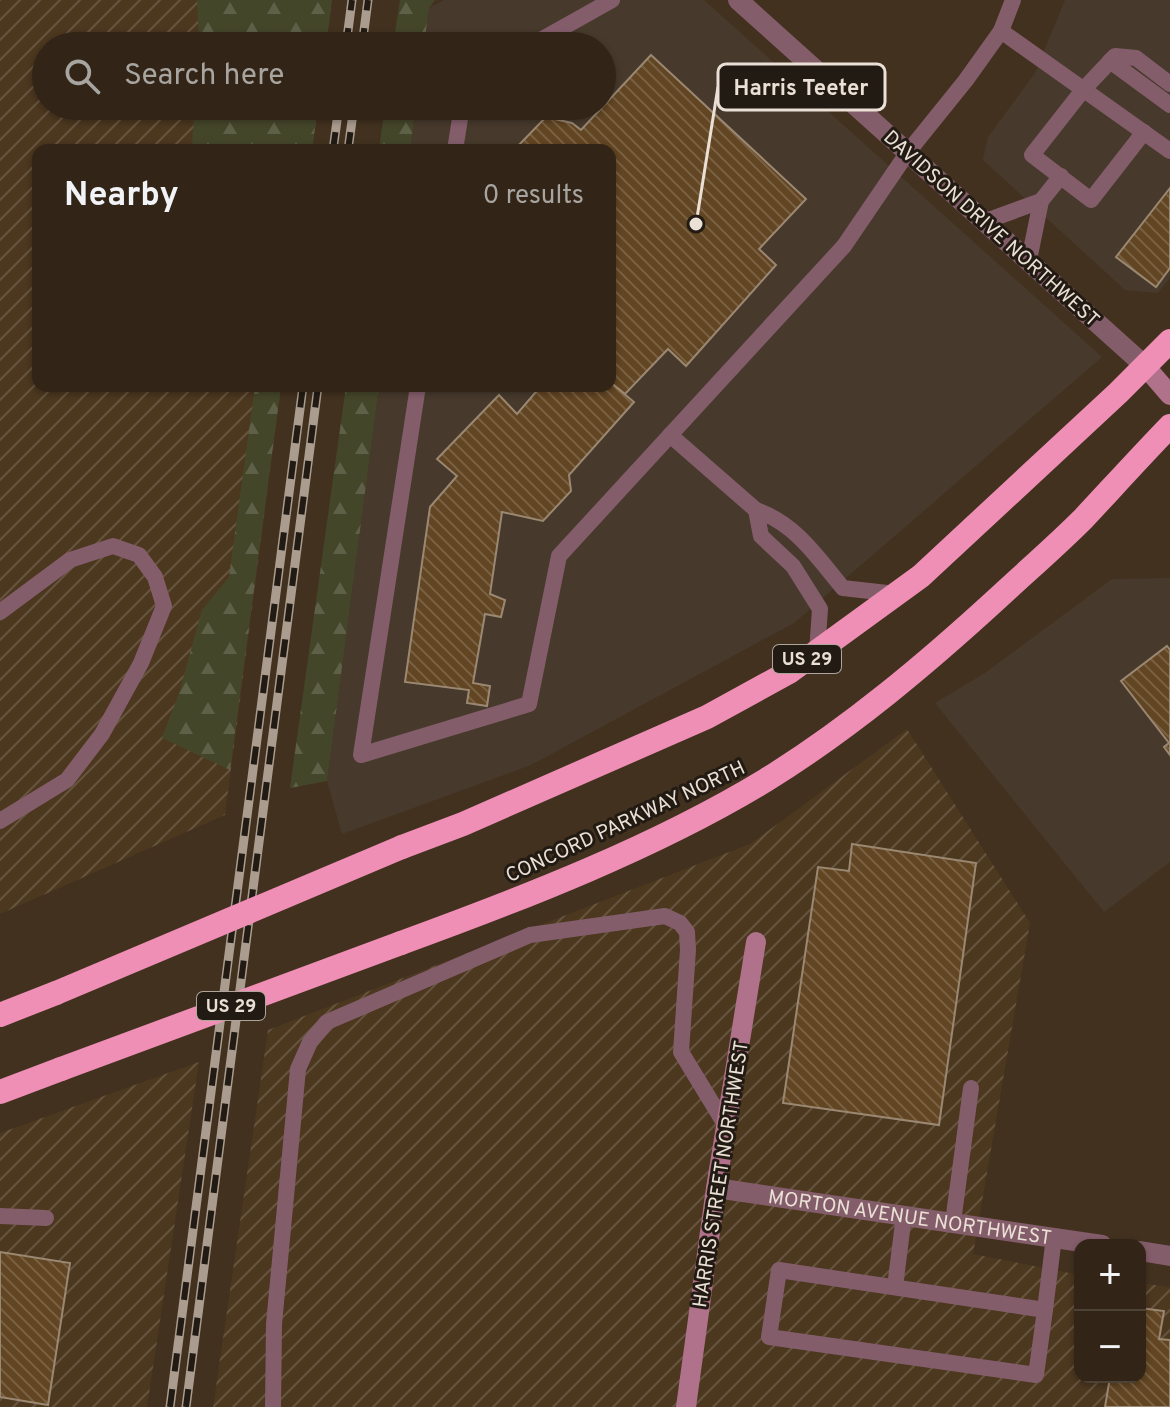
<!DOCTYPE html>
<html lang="en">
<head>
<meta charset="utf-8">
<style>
	body { margin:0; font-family:Overpass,sans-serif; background:#3a2d20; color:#f1f3f6 }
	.controls { position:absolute; right:24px; bottom:24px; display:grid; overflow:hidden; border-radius:16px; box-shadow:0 2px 6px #0004 }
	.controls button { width:72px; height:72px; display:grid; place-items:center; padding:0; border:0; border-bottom:2px solid #4d4236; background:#322517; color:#f1f3f6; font:40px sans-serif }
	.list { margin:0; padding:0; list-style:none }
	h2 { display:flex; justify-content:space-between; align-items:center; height:104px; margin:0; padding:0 32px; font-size:34px }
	h2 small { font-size:26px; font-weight:400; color:#a8a5a1 }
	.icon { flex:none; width:44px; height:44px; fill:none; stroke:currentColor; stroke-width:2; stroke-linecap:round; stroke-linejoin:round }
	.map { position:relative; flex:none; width:1170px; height:1407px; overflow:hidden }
	.search { position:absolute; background:#322517; box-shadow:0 2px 6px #0004; left:32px; top:32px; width:584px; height:88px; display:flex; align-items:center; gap:20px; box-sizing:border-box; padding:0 28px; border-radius:44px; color:#a8a5a1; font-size:30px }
	.panel { position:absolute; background:#322517; box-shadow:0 2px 6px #0004; left:32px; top:144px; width:584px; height:248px; border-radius:16px }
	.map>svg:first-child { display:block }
</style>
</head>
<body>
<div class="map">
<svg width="1170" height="1407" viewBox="0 0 1170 1407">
	<defs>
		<pattern id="industrial-furrows" width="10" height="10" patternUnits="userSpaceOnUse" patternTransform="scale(2)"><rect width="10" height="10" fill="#4c371f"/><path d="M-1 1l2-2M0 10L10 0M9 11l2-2" fill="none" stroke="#66543f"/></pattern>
		<pattern id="forest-firs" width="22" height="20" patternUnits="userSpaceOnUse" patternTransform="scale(2)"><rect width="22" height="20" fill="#44462a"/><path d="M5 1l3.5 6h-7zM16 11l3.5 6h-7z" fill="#5f6048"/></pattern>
		<pattern id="building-back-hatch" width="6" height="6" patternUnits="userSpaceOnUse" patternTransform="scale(2)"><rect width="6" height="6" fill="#624522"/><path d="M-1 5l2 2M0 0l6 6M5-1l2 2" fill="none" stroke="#796041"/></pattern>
	</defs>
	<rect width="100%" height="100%" fill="#42311f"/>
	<g fill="#473a2c">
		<path d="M444 0H704L1102 357 794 623 531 765 342 834 327 781 379 386H610V150H410L416 106H602V46H424L429 8Z"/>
		<path d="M1065 0H1170V278L1158 293 1125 290 983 160 988 137 1035 73Z"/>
		<path d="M1170 578V862L1104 912 935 703 985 673 1112 579Z"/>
	</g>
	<g fill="url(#industrial-furrows)">
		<path d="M0 0H332L326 46H46V106H318L312 150H38V386H281L225 815 0 914Z"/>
		<path d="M907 729 1030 923 973 1254 1080 1275V1377H1140V1283L1170 1287V1407H213L268 1030 750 844Z"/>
		<path d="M199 1062 147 1407H0V1133Z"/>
	</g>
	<g fill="url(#forest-firs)">
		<path d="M197 0H332L326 46H199Z"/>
		<path d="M400 0H435L429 8 424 46H393Z"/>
		<path d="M195 106H318L312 150H196L192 144Z"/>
		<path d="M385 106H416L410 150H379Z"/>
		<path d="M255 386H281L230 770 162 738 179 693 202 610 229 577Z"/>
		<path d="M346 386H379L327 781 290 788Z"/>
	</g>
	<g fill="url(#building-back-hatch)" stroke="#9b8873" stroke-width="2">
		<path d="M651 55 806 199 759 249 776 265 686 366 668 349 625 394 610 382V150H514L546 117 572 123 581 130Z"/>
		<path d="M1170 188V268L1156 287 1116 257Z"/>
		<path d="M610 382 634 402 569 475 571 491 543 521 502 512 490 594 505 600 501 617 485 614 473 683 490 686 487 706 467 703 469 690 405 682 430 507 457 476 437 459 499 395 517 414 541 386H610Z"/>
		<path d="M1167 646 1170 650V755L1164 747 1169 743 1121 681Z"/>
		<path d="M852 844 976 863 939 1125 783 1103 818 867 849 871Z"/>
		<path d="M0 1252 70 1263 48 1405 0 1397Z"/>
		<path d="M1140 1308 1164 1311 1159 1339 1170 1340V1407H1105L1110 1377H1140Z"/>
	</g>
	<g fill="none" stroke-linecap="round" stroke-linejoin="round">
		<g stroke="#845d6b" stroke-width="16">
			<path d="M1001 31 1170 151"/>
			<path d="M530 46 612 0"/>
			<path d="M1110 61 1170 105"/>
			<path d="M1144 132 1091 200 1032 155 1083 90 1115 56 1136 58 1170 84"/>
			<path d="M455 150 462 106"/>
			<path d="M986 221 1041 201"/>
			<path d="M1029 260 1041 201 1061 176"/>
			<path d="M418 386 361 755 529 704 559 556 844 246 908 152 966 80 1001 31 1013 0"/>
			<path d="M670 435 756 510"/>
			<path d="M0 612 70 560 113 546 139 555 155 577 164 606 141 663 102 734 67 780 0 821"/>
			<path d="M817 652 820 609 793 566 761 536 756 510C796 524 817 557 843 588L896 594"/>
			<path d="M0 1216 46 1218"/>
			<path d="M953 1222 971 1088"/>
			<path d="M779 1270 1045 1310 1036 1375 769 1337Z"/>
			<path d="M895 1287 904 1215"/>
			<path d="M1045 1310 1054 1237"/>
			<path d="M273 1407 274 1324 298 1069 310 1042 327 1022 530 935 665 916 680 923 687 932 688 950 681 1052 726 1126"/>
		</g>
		<g stroke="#845d6b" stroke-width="20">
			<path d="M738 0 1145 366"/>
			<path id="s1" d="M716 1188 1102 1245"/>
			<path d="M1140 1251 1170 1256"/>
		</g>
		<g stroke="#b0718a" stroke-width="20">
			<path d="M1145 366 1170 395"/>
			<path d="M686 1407 716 1188 756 942"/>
		</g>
		<g stroke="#f08fb6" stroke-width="24">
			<path d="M402 847 463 824 707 717 789 672 921 576 1118 393 1170 341"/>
			<path d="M401 943C522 899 656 847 766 780 850 728 926 664 999 597 1027 571 1056 546 1083 519 1112 488 1140 457 1170 426"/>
			<path d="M0 1015 56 993"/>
			<path d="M0 1092 61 1069"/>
		</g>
		<g stroke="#aa9c8f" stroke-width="9">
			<g id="rail">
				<path d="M346 46 352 0"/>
				<path d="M362 46 368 0"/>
				<path d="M333 150 339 106"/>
				<path d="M348 150 354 106"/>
				<path d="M170 1407 303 386"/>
				<path d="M186 1407 318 386"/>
			</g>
		</g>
		<use href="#rail" stroke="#221b13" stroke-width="6" stroke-dasharray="18" stroke-linecap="butt"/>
		<g stroke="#f08fb6" stroke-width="24">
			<path d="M56 993 402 847"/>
			<path d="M61 1069 401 943"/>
		</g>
	</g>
	<g text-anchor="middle" stroke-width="6" stroke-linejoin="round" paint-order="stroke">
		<g fill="#221b13" stroke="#afa59b" stroke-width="2">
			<rect x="773" y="645" width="68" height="28" rx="6"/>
			<rect x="197" y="992" width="68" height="28" rx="6"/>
		</g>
		<g font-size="18" font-weight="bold" fill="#ebe0d5">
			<text x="807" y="665">US 29</text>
			<text x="231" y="1012">US 29</text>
		</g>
		<g font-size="20" fill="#ebe0d5" stroke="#221b13">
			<text transform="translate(992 228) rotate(42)" y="7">DAVIDSON DRIVE NORTHWEST</text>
			<text transform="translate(625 821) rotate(-25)" y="7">CONCORD PARKWAY NORTH</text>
			<text transform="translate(720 1174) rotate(-81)" y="7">HARRIS STREET NORTHWEST</text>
			<text dy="7" stroke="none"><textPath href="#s1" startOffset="196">MORTON AVENUE NORTHWEST</textPath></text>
		</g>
	</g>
	<path fill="none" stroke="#ebe0d5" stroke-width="3" d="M696 224L718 87"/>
	<circle fill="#ebe0d5" stroke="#221b13" stroke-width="3" cx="696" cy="224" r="8"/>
	<rect fill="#221b13" stroke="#ebe0d5" stroke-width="3" x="718" y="64" width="167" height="46" rx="8"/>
	<g font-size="22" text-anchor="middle" font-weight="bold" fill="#ebe0d5">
		<text x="801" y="95">Harris Teeter</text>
	</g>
</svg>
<div class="controls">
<button>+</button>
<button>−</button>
</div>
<div class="search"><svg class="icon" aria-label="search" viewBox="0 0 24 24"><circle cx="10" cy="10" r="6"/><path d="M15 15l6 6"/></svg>Search here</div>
<section class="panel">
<h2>Nearby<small>0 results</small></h2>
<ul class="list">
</ul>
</section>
</div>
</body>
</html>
